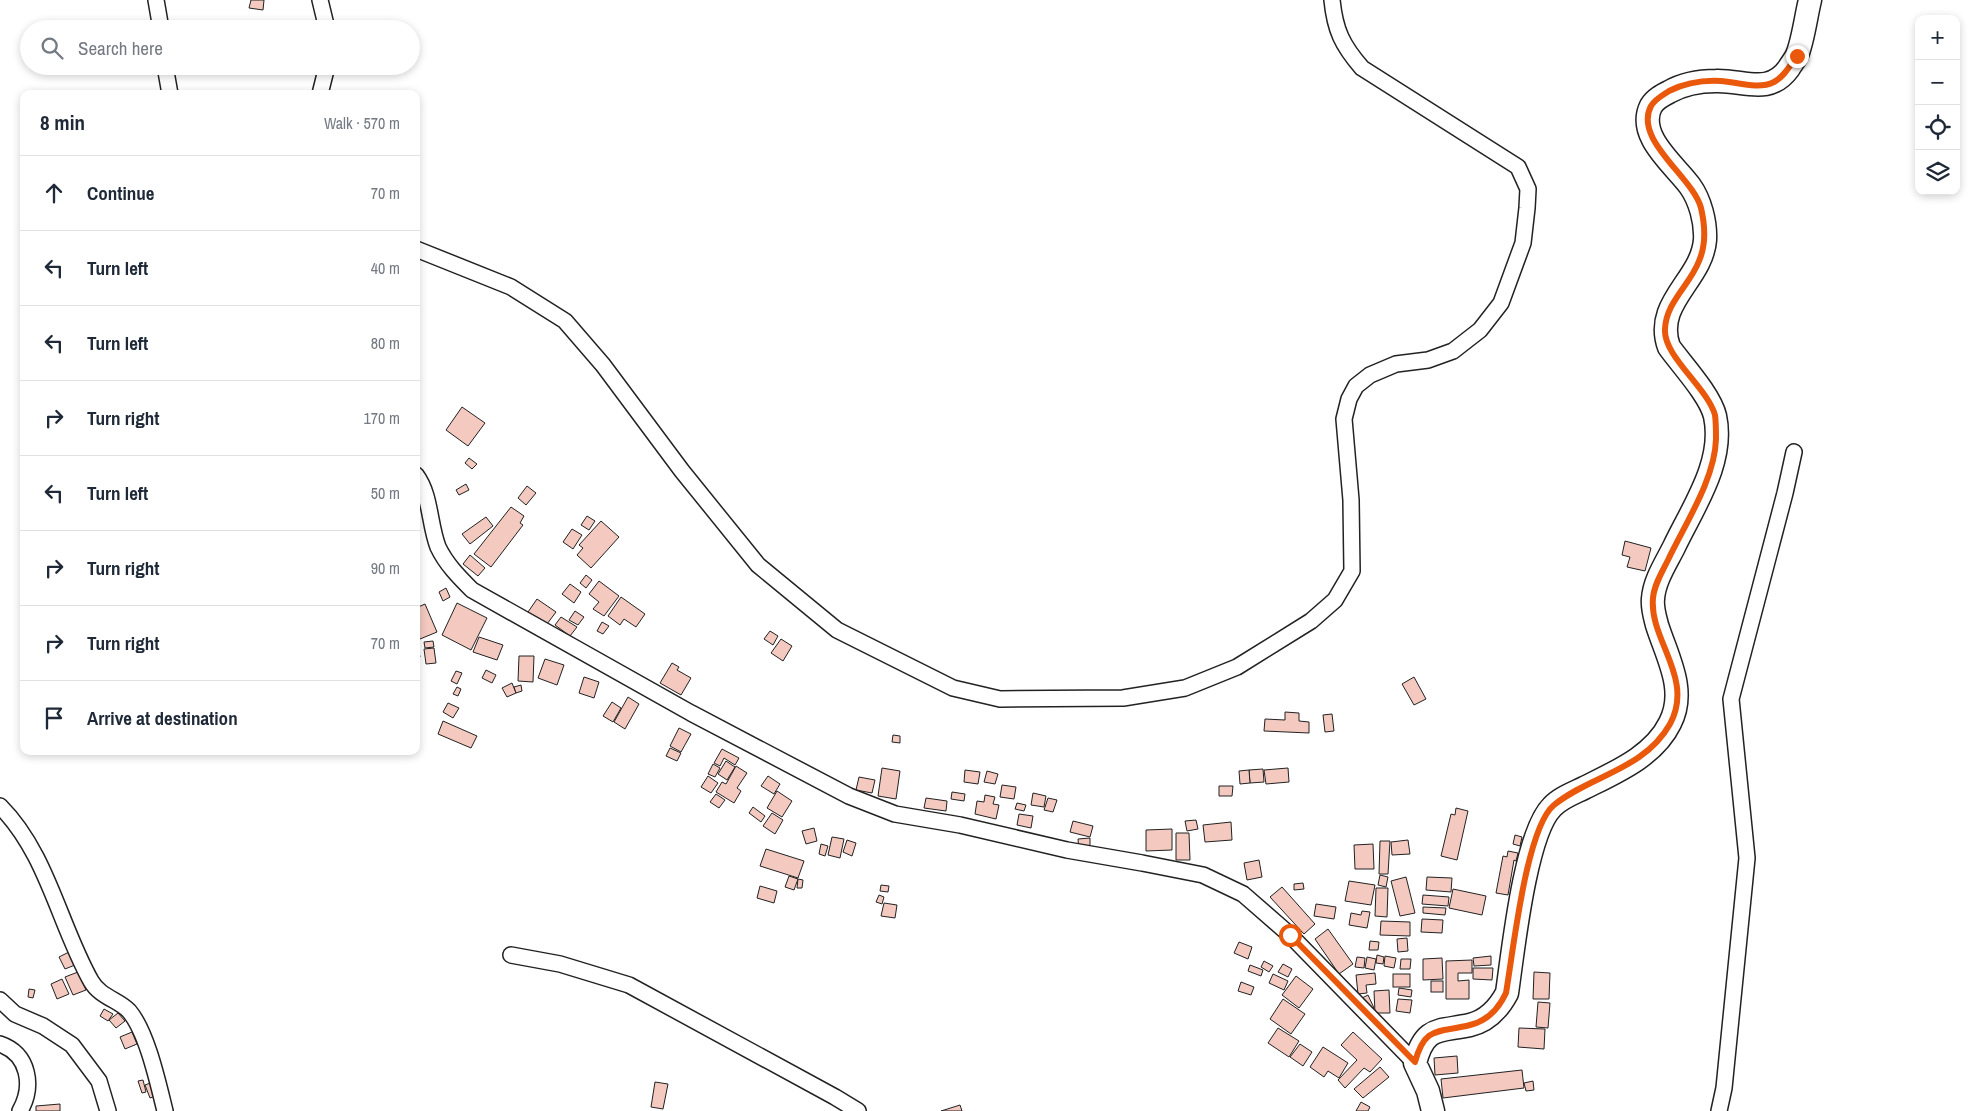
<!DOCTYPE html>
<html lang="en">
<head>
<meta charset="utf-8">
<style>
	body { margin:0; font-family:"Archivo Narrow",sans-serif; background:#f6f6f7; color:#1f2937 }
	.controls { position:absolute; right:15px; top:15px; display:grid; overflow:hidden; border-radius:10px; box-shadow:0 2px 8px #0003 }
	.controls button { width:45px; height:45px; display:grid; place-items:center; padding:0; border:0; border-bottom:1px solid #e0e1e3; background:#fff; color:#1f2937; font:25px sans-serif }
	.stop { position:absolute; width:15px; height:15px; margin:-11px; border:4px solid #ea580c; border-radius:50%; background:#fff }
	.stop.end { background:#ea580c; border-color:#fff; box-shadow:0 1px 5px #0008 }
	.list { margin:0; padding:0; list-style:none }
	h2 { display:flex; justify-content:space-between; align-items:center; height:65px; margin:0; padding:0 20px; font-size:21px }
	h2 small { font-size:16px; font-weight:400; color:#747a83 }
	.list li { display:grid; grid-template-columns:32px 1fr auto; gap:15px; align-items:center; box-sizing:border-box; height:75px; padding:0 20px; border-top:1px solid #e0e1e3 }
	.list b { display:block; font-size:19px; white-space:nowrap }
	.list em { font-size:16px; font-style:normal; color:#747a83 }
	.icon { flex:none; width:28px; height:28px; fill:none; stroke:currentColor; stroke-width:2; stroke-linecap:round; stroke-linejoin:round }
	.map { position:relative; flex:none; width:1975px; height:1111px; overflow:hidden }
	.search { position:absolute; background:#fff; box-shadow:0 2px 8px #0003; left:20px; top:20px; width:400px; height:55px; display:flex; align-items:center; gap:12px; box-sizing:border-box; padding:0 18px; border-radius:28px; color:#747a83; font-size:19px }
	.panel { position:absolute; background:#fff; box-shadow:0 2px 8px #0003; left:20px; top:90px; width:400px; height:665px; border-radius:10px }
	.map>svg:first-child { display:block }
</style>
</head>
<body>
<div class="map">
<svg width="1975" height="1111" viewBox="0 0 1975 1111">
	<rect width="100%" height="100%" fill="#fff"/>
	<g fill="#f3c9c0" stroke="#222">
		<path d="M251 0H264L263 10 249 8Z"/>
		<path d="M462 407 485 423 468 446 446 430Z"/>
		<path d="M469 458 477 464 472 469 465 463Z"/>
		<path d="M466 484 469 490 459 495 456 490Z"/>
		<path d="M527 486 536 493 526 505 518 498Z"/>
		<path d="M511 507 524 516 520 523 523 525 491 567 474 554Z"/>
		<path d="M587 516 595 521 589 530 581 525Z"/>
		<path d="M486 517 493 526 470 544 462 534Z"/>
		<path d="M601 521 619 537 591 568 577 555 583 548 579 545Z"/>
		<path d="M572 529 582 535 573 549 563 542Z"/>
		<path d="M1625 541 1651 548 1645 571 1627 567 1630 557 1622 555Z"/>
		<path d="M470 555 485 568 478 576 463 564Z"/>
		<path d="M586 575 592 580 586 588 580 583Z"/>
		<path d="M599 581 619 596 604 616 593 609 599 602 589 594Z"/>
		<path d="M570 584 581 592 574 603 562 594Z"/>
		<path d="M446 588 450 597 443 601 439 592Z"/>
		<path d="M621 597 645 614 636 627 624 619 620 625 608 616Z"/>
		<path d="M537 599 556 612 547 624 528 612Z"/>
		<path d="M457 603 487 618 471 650 442 635Z"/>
		<path d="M425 604 437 632 420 639 416 631V608Z"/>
		<path d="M575 611 584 617 578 625 569 620Z"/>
		<path d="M561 617 577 627 570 636 555 625Z"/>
		<path d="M602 622 609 626 603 634 597 631Z"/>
		<path d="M770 631 778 636 773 645 764 639Z"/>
		<path d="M479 637 503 645 497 660 473 652Z"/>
		<path d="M781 639 792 646 783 661 771 653Z"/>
		<path d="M433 641 434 647 425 648 424 642Z"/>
		<path d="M416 648H418L420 657H416Z"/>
		<path d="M434 648 436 663 426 664 424 649Z"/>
		<path d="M519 656H534L533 682 518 681Z"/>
		<path d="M545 659 564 665 557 685 538 678Z"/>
		<path d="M672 663 679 667 677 670 691 678 681 695 660 683Z"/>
		<path d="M486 670 496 675 492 683 482 678Z"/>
		<path d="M456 671 462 673 457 684 451 681Z"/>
		<path d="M584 677 599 682 594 698 579 693Z"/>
		<path d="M1414 677 1426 699 1414 705 1402 684Z"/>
		<path d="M512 683 516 693 507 697 502 688Z"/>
		<path d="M521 685 522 691 516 693 514 687Z"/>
		<path d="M457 687 461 689 458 696 453 694Z"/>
		<path d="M628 697 639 704 625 729 614 722Z"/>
		<path d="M612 702 621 708 613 722 603 716Z"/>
		<path d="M448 703 459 708 453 718 443 712Z"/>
		<path d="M1285 712 1299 713V721L1309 722V733L1264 731 1265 719 1285 720Z"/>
		<path d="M1332 714 1334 731 1325 732 1323 715Z"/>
		<path d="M443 721 477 736 471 748 438 734Z"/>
		<path d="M679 728 691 734 681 752 670 746Z"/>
		<path d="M893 735 900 736V743L892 742Z"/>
		<path d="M670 748 681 753 677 761 666 756Z"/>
		<path d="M722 749 739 758 735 765 724 758 720 766 714 763Z"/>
		<path d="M726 761 735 767 727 780 718 774Z"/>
		<path d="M713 764 720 768 715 777 708 774Z"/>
		<path d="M736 766 747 773 737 788 741 791 734 803 716 792 722 782 726 784Z"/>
		<path d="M882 768 900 771 896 799 878 796Z"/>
		<path d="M1288 768 1289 782 1266 784 1264 770Z"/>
		<path d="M1263 769 1264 782 1250 783 1249 770Z"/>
		<path d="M965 770 980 772 978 784 964 782Z"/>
		<path d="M1249 770 1250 783 1240 784 1239 771Z"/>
		<path d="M987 771 998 774 995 784 984 782Z"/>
		<path d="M708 776 718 783 711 793 701 787Z"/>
		<path d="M768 776 780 784 774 794 761 786Z"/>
		<path d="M859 777 875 780 872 793 856 790Z"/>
		<path d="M1002 785 1016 787 1014 799 1000 797Z"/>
		<path d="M1219 786H1233L1232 796H1219Z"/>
		<path d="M777 791 792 801 782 817 767 808Z"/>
		<path d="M952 792 965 794 964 801 951 799Z"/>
		<path d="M1033 793 1046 796 1044 807 1031 805Z"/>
		<path d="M716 794 725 800 719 808 710 802Z"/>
		<path d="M985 795 995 797 993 804 999 805 996 819 975 814 977 801 984 802Z"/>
		<path d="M926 798 947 801 946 811 924 808Z"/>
		<path d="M1048 798 1057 800 1053 812 1044 810Z"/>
		<path d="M1017 803 1026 805 1024 811 1015 809Z"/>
		<path d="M753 807 765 816 761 822 749 813Z"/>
		<path d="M1456 808 1468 811 1457 860 1441 856 1451 814 1455 815Z"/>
		<path d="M772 813 783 820 775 834 763 826Z"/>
		<path d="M1019 814 1033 816 1031 828 1017 825Z"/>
		<path d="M1196 820 1198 829 1187 831 1185 821Z"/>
		<path d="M1073 821 1093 826 1090 837 1070 832Z"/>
		<path d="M1231 822 1232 840 1205 842 1203 825Z"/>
		<path d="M814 828 817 841 806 844 802 831Z"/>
		<path d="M1172 829V850L1146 851V830Z"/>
		<path d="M1176 833H1189L1190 860H1176Z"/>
		<path d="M1515 835 1522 837 1520 846 1513 844Z"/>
		<path d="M832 837 844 839 840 858 828 855Z"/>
		<path d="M1090 838V850L1079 851 1078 839Z"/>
		<path d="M847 840 856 843 852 856 843 852Z"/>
		<path d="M1408 840 1410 854 1392 855 1391 842Z"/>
		<path d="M1380 841H1390L1388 874H1379Z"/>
		<path d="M821 844 828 846 825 856 819 854Z"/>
		<path d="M1373 844 1374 869H1355L1354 845Z"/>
		<path d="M766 849 804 861 798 878 760 866Z"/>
		<path d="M1508 851 1518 853 1516 861 1514 860 1508 895 1496 893 1503 856 1507 857Z"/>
		<path d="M1259 860 1262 877 1247 880 1244 863Z"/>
		<path d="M1380 875 1388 877 1386 887 1378 885Z"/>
		<path d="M789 876 798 879 794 890 785 887Z"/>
		<path d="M1406 877 1415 913 1400 916 1391 881Z"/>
		<path d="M1427 877 1452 878 1451 892 1426 890Z"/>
		<path d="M798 879 803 880 802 888H797Z"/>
		<path d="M1349 881 1375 885 1371 905 1345 901Z"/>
		<path d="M1303 883 1304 889 1294 890V884Z"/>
		<path d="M881 885 889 886 888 892 880 891Z"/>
		<path d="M760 886 777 891 774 903 757 898Z"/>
		<path d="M1282 887 1315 924 1304 934 1270 897Z"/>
		<path d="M1376 888H1388L1387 917 1375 916Z"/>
		<path d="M1453 889 1486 896 1482 915 1449 908Z"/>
		<path d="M879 895 884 897 882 904 876 902Z"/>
		<path d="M1423 895 1449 897 1448 906 1422 904Z"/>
		<path d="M884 903 897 905 895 918 881 916Z"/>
		<path d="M1316 904 1336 907 1334 919 1314 916Z"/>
		<path d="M1423 907 1446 908 1445 915 1423 913Z"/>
		<path d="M1362 911 1370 912 1367 928 1349 925 1351 913 1361 915Z"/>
		<path d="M1422 919 1443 920 1442 933 1421 932Z"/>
		<path d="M1381 921 1410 922V936L1380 935Z"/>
		<path d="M1328 929 1353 964 1339 974 1315 939Z"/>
		<path d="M1407 938 1408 951 1398 952 1397 939Z"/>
		<path d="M1370 941 1379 942 1378 950H1369Z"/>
		<path d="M1239 942 1252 947 1248 959 1234 953Z"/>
		<path d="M69 952 75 965 65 969 59 957Z"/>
		<path d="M1377 955 1384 957 1383 964 1376 963Z"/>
		<path d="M1385 956 1396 958 1394 968 1384 966Z"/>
		<path d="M1491 956V965L1474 966 1473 958Z"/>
		<path d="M1357 957 1365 958 1364 968 1355 967Z"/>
		<path d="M1367 957 1376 959 1374 970 1365 968Z"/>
		<path d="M1442 958 1443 979 1423 980V959Z"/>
		<path d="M1401 959H1411L1410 969H1400Z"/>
		<path d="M1472 960V973H1458V981L1469 980V999H1446V961Z"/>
		<path d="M1264 961 1273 966 1269 972 1261 967Z"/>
		<path d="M1283 964 1292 969 1288 977 1278 972Z"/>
		<path d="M1250 965 1263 970 1261 976 1248 971Z"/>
		<path d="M1473 968H1493L1492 980 1473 979Z"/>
		<path d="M78 972 86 990 73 995 65 977Z"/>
		<path d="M1534 972 1550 973 1549 999H1533Z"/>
		<path d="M1375 973 1376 984 1366 985 1367 993 1358 994 1356 975Z"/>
		<path d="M1273 974 1288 981 1284 990 1269 983Z"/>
		<rect x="1393" y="974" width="17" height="13"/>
		<path d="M1296 976 1313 989 1299 1008 1282 995Z"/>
		<path d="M62 979 69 994 57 999 51 984Z"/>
		<rect x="1431" y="981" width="12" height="11"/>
		<path d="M1241 982 1254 987 1251 995 1238 991Z"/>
		<path d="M1399 988 1412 990 1411 997 1398 995Z"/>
		<path d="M29 989 35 990 33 998 28 997Z"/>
		<path d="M1389 990 1390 1013H1375L1374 991Z"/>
		<path d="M1368 995 1374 1008 1366 1012 1360 999Z"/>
		<path d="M1283 999 1305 1014 1291 1034 1270 1019Z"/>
		<path d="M1398 999 1412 1000 1410 1013 1396 1011Z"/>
		<path d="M1538 1002 1550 1003 1548 1028 1536 1027Z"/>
		<path d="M104 1009 113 1014 108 1021 100 1016Z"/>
		<path d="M118 1013 125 1021 116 1028 109 1020Z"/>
		<path d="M1278 1028 1299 1041 1289 1057 1268 1043Z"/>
		<path d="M1519 1028 1545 1029 1544 1049 1518 1047Z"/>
		<path d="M132 1032 137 1044 125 1049 120 1037Z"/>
		<path d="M1353 1032 1382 1059 1370 1072 1364 1068 1345 1088 1338 1080 1357 1060 1341 1045Z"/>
		<path d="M1300 1044 1312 1052 1303 1066 1290 1057Z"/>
		<path d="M1323 1047 1348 1063 1339 1078 1328 1071 1324 1077 1310 1067Z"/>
		<path d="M1457 1056 1458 1073 1435 1075 1434 1058Z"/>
		<path d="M1380 1067 1389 1077 1363 1098 1354 1089Z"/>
		<path d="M1522 1070 1524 1088 1443 1098 1441 1079Z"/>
		<path d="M143 1080 146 1092 142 1093 138 1081Z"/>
		<path d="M1533 1081 1534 1090 1526 1091 1524 1083Z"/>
		<path d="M153 1082 158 1095 150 1098 145 1085Z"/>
		<path d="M655 1082 668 1084 663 1109 651 1107Z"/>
		<path d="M1361 1102 1370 1107 1368 1111H1356Z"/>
		<path d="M60 1104V1111H36V1106Z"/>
		<path d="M960 1105 962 1111H941Z"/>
	</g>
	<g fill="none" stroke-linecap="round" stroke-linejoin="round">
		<g stroke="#222" stroke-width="18">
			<g id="street">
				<path d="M156 0 161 29"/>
				<path d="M320 0 327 29"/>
				<path d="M165 66 170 94"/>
				<path d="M320 94 327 66"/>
				<path d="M416 249 511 287 565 321 603 365 682 471 758 565 837 630 953 688 1000 699 1123 698 1185 688 1237 667 1311 621 1335 600 1352 571 1351 500 1344 419 1349 399 1356 386 1370 375 1396 364 1428 360 1453 351 1480 330 1501 303 1523 243 1527 208 1528 189 1518 167 1362 68C1342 45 1335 30 1332 0"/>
				<path d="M416 475C431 495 429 524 438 547 446 564 459 577 472 590L691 713 849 796 895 814 960 825 1067 850 1142 863 1203 875 1243 894 1290 935 1415 1063"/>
				<path d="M0 806C47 853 59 924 91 981 100 997 119 1000 129 1011 147 1032 158 1083 165 1111"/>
				<path d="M511 955 560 964 629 985 835 1097 858 1111"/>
				<path d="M0 1000 15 1014 43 1026 72 1045 99 1081 108 1111"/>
				<path d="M0 1044C29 1054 34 1086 20 1111"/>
				<path d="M1719 1111 1724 1088 1747 858 1731 699 1785 493 1794 452"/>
			</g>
		</g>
		<g stroke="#222" stroke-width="25">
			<path id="secondary" d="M1433 1111 1428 1091 1415 1063C1425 1025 1439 1032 1470 1025 1487 1021 1499 1008 1507 993 1513 952 1525 834 1552 807 1560 798 1574 793 1584 788 1616 772 1654 756 1670 723 1687 690 1667 657 1657 625 1655 617 1652 608 1653 599 1654 581 1666 563 1674 547 1693 507 1725 462 1715 416 1710 395 1682 365 1669 347 1653 303 1702 280 1705 240 1706 222 1700 200 1690 186 1675 165 1636 136 1651 106 1655 99 1663 95 1669 92 1683 84 1699 81 1716 81 1744 80 1769 96 1789 68 1791 64 1795 60 1797 55 1803 41 1806 16 1810 0"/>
		</g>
		<use href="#street" stroke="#fff" stroke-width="15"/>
		<use href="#secondary" stroke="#fff" stroke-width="22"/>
	</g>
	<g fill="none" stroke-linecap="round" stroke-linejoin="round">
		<path stroke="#ea580c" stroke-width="6" d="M1290 935 1415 1062C1425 1025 1439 1033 1470 1025 1487 1021 1499 1008 1506 993 1513 953 1526 828 1554 805 1591 775 1644 770 1670 724 1695 678 1649 640 1653 598 1654 585 1662 572 1668 560 1685 524 1715 479 1716 439 1716 432 1716 422 1715 415 1707 387 1663 356 1665 329 1666 302 1690 285 1699 261 1706 245 1705 225 1701 208 1693 177 1633 140 1651 106 1655 99 1663 95 1669 91 1685 83 1703 80 1721 81 1737 82 1758 90 1774 82 1785 76 1790 65 1797 56"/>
	</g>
</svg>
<div class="controls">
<button>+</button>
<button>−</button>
<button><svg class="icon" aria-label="locate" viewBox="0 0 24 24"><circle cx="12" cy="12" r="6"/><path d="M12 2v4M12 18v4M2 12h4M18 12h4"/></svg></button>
<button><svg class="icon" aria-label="layers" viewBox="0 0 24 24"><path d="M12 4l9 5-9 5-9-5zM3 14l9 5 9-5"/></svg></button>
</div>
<div class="stop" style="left:1290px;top:935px"></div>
<div class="stop end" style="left:1797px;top:56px"></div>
<div class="search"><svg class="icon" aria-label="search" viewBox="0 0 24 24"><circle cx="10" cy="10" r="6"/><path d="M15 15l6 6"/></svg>Search here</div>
<section class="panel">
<h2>8 min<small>Walk · 570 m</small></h2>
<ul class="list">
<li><svg class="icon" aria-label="ahead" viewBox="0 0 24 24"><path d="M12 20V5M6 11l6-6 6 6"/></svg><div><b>Continue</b></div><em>70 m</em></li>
<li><svg class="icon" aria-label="left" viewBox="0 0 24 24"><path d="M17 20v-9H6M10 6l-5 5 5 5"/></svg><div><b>Turn left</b></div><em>40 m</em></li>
<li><svg class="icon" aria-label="left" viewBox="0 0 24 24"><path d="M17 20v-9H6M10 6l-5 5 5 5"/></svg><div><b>Turn left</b></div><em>80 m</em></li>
<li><svg class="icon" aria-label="right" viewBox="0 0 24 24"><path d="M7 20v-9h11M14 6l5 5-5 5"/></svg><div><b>Turn right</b></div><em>170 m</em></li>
<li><svg class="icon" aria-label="left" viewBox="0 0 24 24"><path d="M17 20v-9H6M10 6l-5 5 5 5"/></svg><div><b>Turn left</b></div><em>50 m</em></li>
<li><svg class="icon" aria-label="right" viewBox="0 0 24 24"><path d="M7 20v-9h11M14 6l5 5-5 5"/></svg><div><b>Turn right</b></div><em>90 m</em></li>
<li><svg class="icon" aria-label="right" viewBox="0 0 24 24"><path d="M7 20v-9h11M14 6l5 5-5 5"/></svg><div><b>Turn right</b></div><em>70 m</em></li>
<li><svg class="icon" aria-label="arrive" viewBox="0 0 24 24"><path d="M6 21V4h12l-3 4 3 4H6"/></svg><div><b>Arrive at destination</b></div></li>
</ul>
</section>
</div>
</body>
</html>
